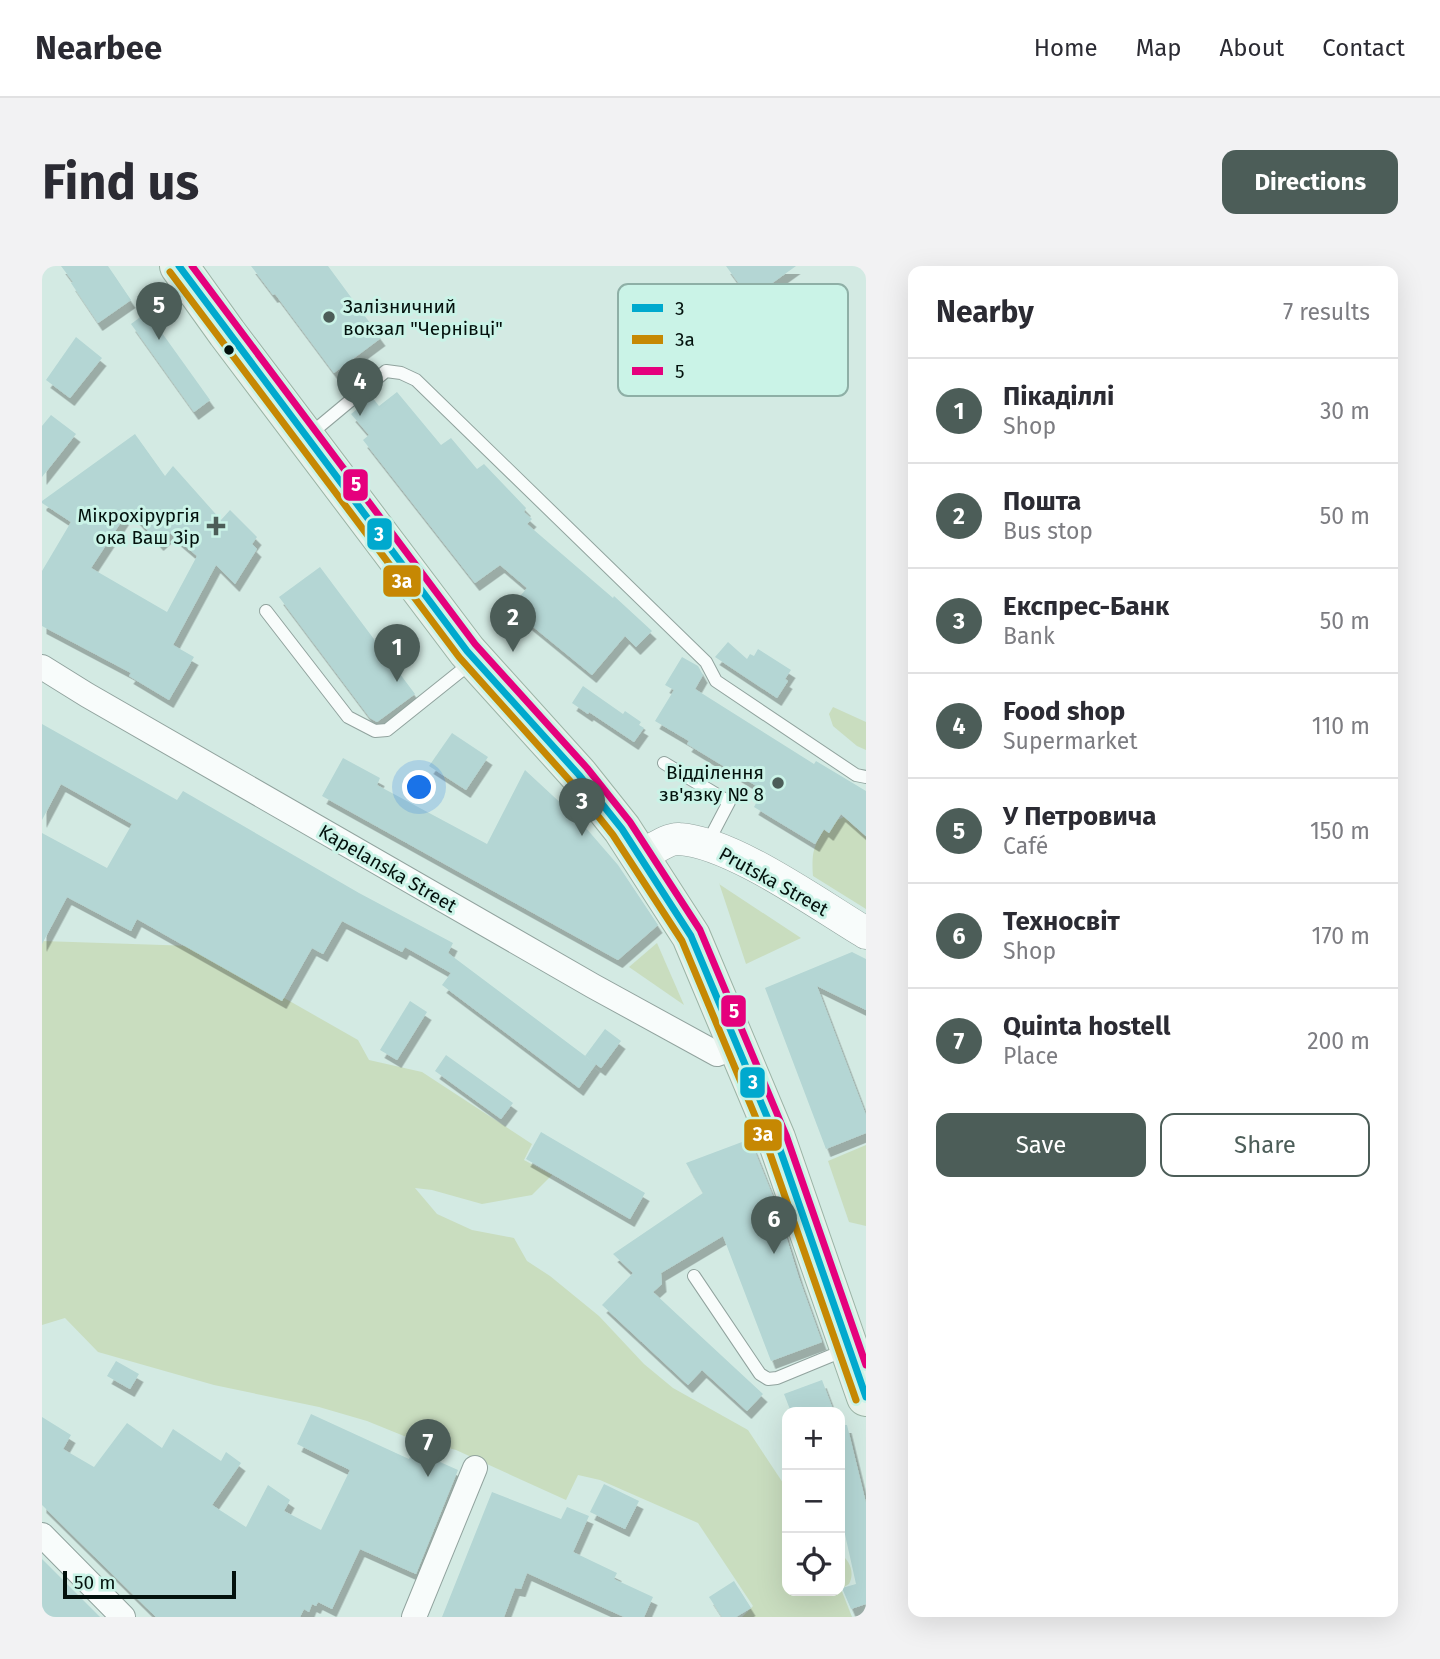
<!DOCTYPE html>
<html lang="en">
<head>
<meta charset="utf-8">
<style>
	body { margin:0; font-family:"Fira Sans",sans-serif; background:#f2f2f3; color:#2b2b33 }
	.controls { position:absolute; right:21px; bottom:21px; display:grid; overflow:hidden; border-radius:14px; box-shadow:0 7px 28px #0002 }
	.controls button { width:63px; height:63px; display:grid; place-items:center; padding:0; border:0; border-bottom:2px solid #e1e1e2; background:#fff; color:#2b2b33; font:35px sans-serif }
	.scale { position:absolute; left:21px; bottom:18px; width:173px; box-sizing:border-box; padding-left:7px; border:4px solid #03110d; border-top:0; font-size:19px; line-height:24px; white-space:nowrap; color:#03110d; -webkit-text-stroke:5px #caf3e7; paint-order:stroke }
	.you { position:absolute; left:378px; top:522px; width:24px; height:24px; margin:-18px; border:5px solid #fff; border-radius:50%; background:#1a73e8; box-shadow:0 0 0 10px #1a73e833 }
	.badge { display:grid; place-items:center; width:46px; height:46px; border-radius:50%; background:#4c5d58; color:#fff; font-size:23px; font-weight:700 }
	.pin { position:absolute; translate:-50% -58px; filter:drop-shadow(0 2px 4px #0008) }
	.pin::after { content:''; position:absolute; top:37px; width:24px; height:21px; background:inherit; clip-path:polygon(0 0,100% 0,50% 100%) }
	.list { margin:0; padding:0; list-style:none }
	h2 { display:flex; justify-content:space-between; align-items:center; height:91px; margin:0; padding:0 28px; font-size:30px }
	h2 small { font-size:23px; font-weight:400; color:#7c7c81 }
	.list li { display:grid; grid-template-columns:46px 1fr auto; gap:21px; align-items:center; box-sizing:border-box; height:105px; padding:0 28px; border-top:2px solid #e1e1e2 }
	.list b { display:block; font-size:26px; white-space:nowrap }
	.list p { margin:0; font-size:23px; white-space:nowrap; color:#7c7c81 }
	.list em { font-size:23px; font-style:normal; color:#7c7c81 }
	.actions { display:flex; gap:14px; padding:21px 28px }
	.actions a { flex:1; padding:16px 0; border:2px solid #4c5d58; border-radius:14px; text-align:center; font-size:24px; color:#4c5d58 }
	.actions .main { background:#4c5d58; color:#fff }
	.icon { flex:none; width:38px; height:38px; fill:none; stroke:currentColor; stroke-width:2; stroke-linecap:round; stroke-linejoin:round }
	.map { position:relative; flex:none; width:824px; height:1351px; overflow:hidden; border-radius:14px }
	header { display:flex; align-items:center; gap:42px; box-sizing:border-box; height:98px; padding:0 35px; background:#fff; border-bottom:2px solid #e1e1e2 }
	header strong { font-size:33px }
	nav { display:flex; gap:38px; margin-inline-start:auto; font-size:24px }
	.intro { display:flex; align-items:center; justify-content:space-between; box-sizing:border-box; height:168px; padding:0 42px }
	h1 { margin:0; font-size:49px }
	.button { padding:18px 32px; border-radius:14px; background:#4c5d58; color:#fff; font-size:24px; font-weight:700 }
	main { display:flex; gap:42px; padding:0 42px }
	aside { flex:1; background:#fff; border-radius:14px; box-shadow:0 7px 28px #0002 }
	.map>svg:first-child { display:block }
</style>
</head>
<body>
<header>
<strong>Nearbee</strong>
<nav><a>Home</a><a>Map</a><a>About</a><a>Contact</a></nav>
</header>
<div class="intro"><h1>Find us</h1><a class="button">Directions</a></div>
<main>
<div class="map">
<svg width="824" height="1351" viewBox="0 0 824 1351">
	<defs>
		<filter id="shadow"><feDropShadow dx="4.5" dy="8" stdDeviation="0" flood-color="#0004"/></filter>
	</defs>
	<rect width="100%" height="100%" fill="#d3eae3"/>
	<g fill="#c9ddbf">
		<path d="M791 441 824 456V484L815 480 791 460 787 448Z"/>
		<path d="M802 551 824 571V643L771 610C770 589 770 582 782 564L787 567 795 554Z"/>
		<path d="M677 617V618L759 672 704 698Z"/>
		<path d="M0 675 151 680 316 774 327 794 380 806 490 878 482 894 510 909 490 929 440 938 390 924 373 922 395 948 430 964 472 972 485 995 508 1010 557 1050 602 1098 631 1122 706 1164 745 1223V1325H798V1288C808 1294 813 1307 807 1318L799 1323 810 1351H700L711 1340 656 1257 558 1214 536 1209 524 1234 414 1184 362 1170 325 1155 277 1141 172 1119 56 1086 23 1052 0 1059Z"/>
		<path d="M615 677 642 739 587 701Z"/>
		<path d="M824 879V960L807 956 786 895Z"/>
	</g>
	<g fill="#b4d6d4" fill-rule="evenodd" filter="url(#shadow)">
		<path d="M19 0H66L89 34 56 57 29 17 31 16Z"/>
		<path d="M209 0H286L339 72 292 107 233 28 231 29Z"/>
		<path d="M684 0H754L708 33Z"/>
		<path d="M105 46 168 134 152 146 89 58Z"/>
		<path d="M34 71 60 92 28 132 4 114Z"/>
		<path d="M355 126 399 179 409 172 435 203 442 198 484 242 482 246 490 253 485 258 571 332 572 330 610 365 594 381 583 370 550 409 468 342 485 322 458 299 433 317 321 174 327 169 309 148 330 131 337 140Z"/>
		<path d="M9 149 34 168 0 211V160Z"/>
		<path d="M93 168 123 210 131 200 179 254 188 244 215 271 210 278 215 283 193 318 174 299 131 379 152 391 127 434 87 410 89 407 0 360V305L29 256 0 237V235ZM87 244 117 277 128 267 155 290 125 346 49 302Z"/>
		<path d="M278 301 373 428 335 456 328 452 237 331Z"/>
		<path d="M686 376 705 393 708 388 712 390 716 383 749 404 743 413 746 415 735 432 673 391Z"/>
		<path d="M640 391 656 400 661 409 653 423 772 498 774 495 824 525V570L799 548 787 567 782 563 773 578 712 541 721 524 645 478 647 475 613 455 632 424 623 419Z"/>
		<path d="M541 420 581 448 583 445 599 456 597 459 602 462 592 476 547 446 546 448 530 437Z"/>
		<path d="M0 458 135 534 141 525 317 627 411 677 406 687 554 798 537 822 400 719 409 707 363 681 360 686 300 655 281 688 270 682 240 735 95 653 89 665 25 631 0 678V567L65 602 90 558 19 518 0 554Z"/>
		<path d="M410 467 446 491 424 524 387 500Z"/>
		<path d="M301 492 338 512 335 519 445 578 483 504 537 554 576 599 616 659 576 694 280 530Z"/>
		<path d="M810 686 824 693V744L775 720 824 849V867L784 883 723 722Z"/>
		<path d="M368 735 385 746 355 794 338 784Z"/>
		<path d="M563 763 579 775 559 802 543 790Z"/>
		<path d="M404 789 471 837 459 853 393 805Z"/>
		<path d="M499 866 603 927 588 953 484 893Z"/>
		<path d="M708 873 734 938 757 1012 780 1076 729 1095 681 970 619 1007 620 1018 611 1026 721 1128 705 1145 660 1104 646 1119 560 1039 591 1007 571 988 661 927 644 897Z"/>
		<path d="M74 1095 97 1108 88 1123 65 1110Z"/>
		<path d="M780 1114 792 1146H749L742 1128Z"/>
		<path d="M269 1148 367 1193 371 1184 416 1204 374 1308 318 1283 290 1343 276 1336 274 1340 270 1338 267 1346 262 1343 258 1351H114L0 1239V1151L29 1169 21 1183 52 1201 85 1157 120 1182 131 1163 179 1195 184 1186 199 1197 170 1239 204 1261 226 1219 248 1234 242 1245 279 1264 308 1204 255 1178Z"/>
		<path d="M798 1159H805L824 1237V1338L809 1343 800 1322 814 1318 798 1246Z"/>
		<path d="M562 1218 597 1235 583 1263 548 1246Z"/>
		<path d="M450 1226 519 1253 525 1241 547 1250 531 1286 575 1307 572 1313 611 1331 602 1351H582L485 1307 479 1323 473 1322 462 1351H400Z"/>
		<path d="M0 1293 58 1351H0Z"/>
		<path d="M692 1315 709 1342 694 1351H680L667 1331Z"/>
	</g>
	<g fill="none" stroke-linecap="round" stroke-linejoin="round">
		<g stroke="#91a39e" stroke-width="14">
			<g id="service">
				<path d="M267 169 344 105 359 107 374 114 664 396 674 415 814 509 824 511"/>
				<path d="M224 345 306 451 333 465 345 464 430 396"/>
				<path d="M622 497 687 536 665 578"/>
				<path d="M652 1010 718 1108 726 1113 735 1112 803 1084"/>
			</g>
		</g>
		<g stroke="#91a39e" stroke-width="26">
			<g id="minor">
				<path d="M0 401 45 429 551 720 675 788 696 780"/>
				<path d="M0 1269 81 1351"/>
				<path d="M372 1351 433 1202"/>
			</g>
		</g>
		<g stroke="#91a39e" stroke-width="33">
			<path id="tertiary" d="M598 590C609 585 626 572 637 573 690 576 777 639 824 667"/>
		</g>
		<g stroke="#9bb4a6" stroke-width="40">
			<path id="primary" d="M137 0 185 67 425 385 537 509 580 563 649 670 734 872 824 1131"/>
		</g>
		<use href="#service" stroke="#f8fcfb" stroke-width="12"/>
		<use href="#minor" stroke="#f8fcfb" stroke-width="24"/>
		<use href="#tertiary" stroke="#f8fcfb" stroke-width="32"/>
		<use href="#primary" stroke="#e6f2eb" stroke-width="38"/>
		<g stroke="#caf3e7" stroke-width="12">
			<path id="bus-1" d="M137 0 425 385 537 509 580 563 649 670 734 872 824 1131"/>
		</g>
		<g stroke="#caf3e7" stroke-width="12">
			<path id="bus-2" d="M128 6 417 391 529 516 571 569 640 675 724 876 814 1134"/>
		</g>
		<g stroke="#caf3e7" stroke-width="12">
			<path id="bus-3" d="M150 0 433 378 545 502 588 556 658 664 744 869 824 1099"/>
		</g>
		<use href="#bus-1" stroke="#00a9ce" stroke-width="7"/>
		<use href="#bus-2" stroke="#c68803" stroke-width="7"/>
		<use href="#bus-3" stroke="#e5007d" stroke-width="7"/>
	</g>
	<g fill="#4c5d58" stroke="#caf3e7" stroke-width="2.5">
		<circle cx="287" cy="51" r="7"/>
		<path d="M170.5 249.5h7v7h7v7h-7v7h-7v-7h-7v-7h7z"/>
		<circle cx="736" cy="517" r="7"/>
	</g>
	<circle fill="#03110d" stroke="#caf3e7" stroke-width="2.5" cx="187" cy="84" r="6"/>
	<g text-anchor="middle" stroke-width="6" stroke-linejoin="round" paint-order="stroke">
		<g font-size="19" fill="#03110d" stroke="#caf3e7" text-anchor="end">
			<text x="301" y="47" text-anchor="start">Залізничний<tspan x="301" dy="22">вокзал "Чернівці"</tspan></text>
			<text x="158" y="256">Мікрохірургія<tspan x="158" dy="22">ока Ваш Зір</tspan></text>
			<text x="722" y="513">Відділення<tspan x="722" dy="22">зв'язку № 8</tspan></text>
		</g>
		<g font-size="19" fill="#03110d" stroke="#caf3e7">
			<text transform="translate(346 602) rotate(30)" y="7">Kapelanska Street</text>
			<text transform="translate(732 615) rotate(29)" y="7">Prutska Street</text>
		</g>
	</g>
	<rect x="576" y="18" width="230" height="112" rx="10" fill="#caf3e7" stroke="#8eafa6" stroke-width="2"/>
	<rect x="590" y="38" width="31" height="8" fill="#00a9ce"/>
	<rect x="590" y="69" width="31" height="9" fill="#c68803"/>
	<rect x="590" y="101" width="31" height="8" fill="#e5007d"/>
	<g font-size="19" fill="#03110d">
		<text x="633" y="49">3</text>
		<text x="633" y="80">3а</text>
		<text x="633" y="112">5</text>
	</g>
	<g stroke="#caf3e7" stroke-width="2.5">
		<rect x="300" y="202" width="27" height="34" rx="7" fill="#e5007d"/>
		<rect x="324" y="251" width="27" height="34" rx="7" fill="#00a9ce"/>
		<rect x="340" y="298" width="40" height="34" rx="7" fill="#c68803"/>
		<rect x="678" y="728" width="27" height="34" rx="7" fill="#e5007d"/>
		<rect x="697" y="800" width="27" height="33" rx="7" fill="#00a9ce"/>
		<rect x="701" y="852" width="40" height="34" rx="7" fill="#c68803"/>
	</g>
	<g font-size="19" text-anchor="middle" font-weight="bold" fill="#fff">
		<text x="314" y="225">5</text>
		<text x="337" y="275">3</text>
		<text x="360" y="322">3а</text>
		<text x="692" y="752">5</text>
		<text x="711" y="823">3</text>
		<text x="721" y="875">3а</text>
	</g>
</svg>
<div class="controls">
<button>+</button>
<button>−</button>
<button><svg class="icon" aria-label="locate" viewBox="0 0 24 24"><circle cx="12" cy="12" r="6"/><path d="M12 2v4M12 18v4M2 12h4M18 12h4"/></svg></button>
</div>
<div class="scale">50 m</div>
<div class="you"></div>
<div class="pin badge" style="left:355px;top:416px">1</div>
<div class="pin badge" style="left:471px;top:386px">2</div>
<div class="pin badge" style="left:540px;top:570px">3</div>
<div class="pin badge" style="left:318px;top:150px">4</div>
<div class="pin badge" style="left:117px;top:74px">5</div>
<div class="pin badge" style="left:732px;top:988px">6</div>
<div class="pin badge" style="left:386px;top:1211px">7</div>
</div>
<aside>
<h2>Nearby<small>7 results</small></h2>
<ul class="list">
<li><span class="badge">1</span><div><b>Пікаділлі</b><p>Shop</p></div><em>30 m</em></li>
<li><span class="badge">2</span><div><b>Пошта</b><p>Bus stop</p></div><em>50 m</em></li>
<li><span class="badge">3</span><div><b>Eкспрес-Банк</b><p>Bank</p></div><em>50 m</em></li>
<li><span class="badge">4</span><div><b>Food shop</b><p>Supermarket</p></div><em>110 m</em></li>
<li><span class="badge">5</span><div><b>У Петровича</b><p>Café</p></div><em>150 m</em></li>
<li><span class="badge">6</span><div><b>Техносвіт</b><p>Shop</p></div><em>170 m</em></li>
<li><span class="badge">7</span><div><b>Quinta hostell</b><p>Place</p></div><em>200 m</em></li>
</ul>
<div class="actions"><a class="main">Save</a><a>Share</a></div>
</aside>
</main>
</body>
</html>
